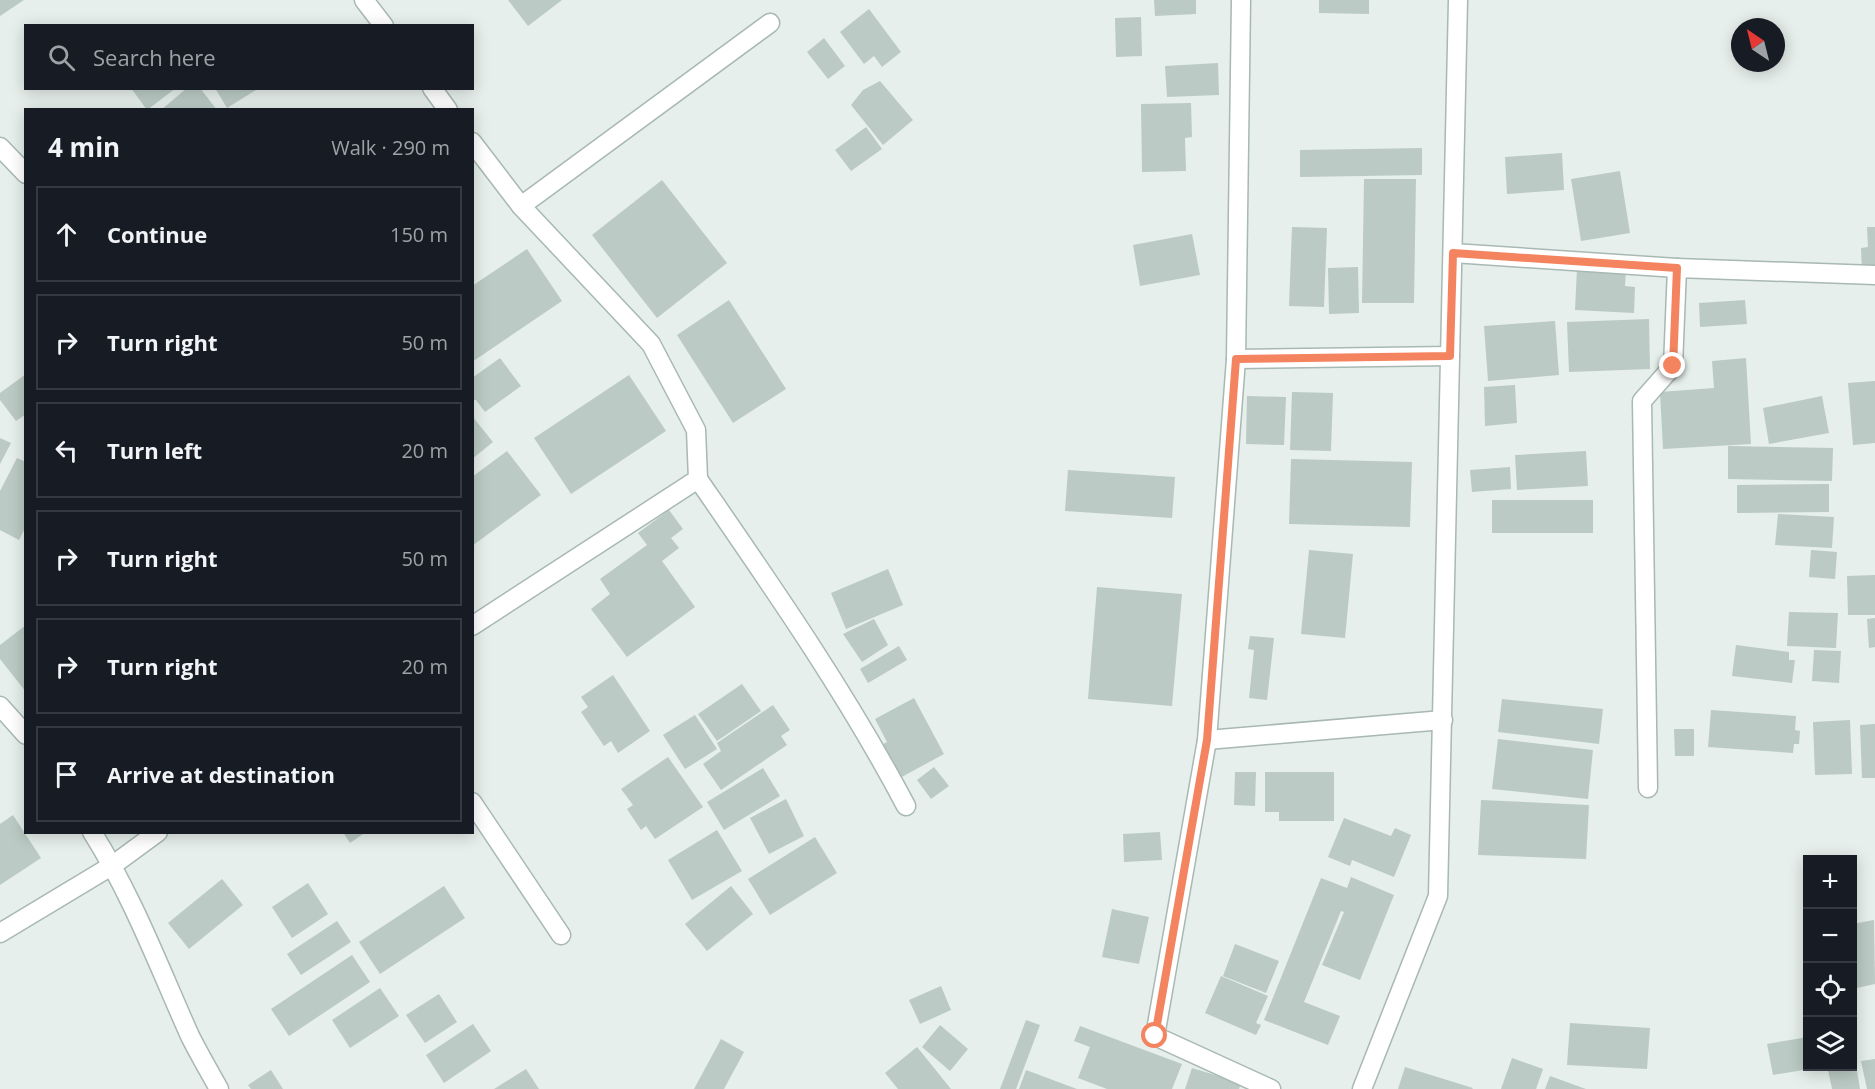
<!DOCTYPE html>
<html lang="en">
<head>
<meta charset="utf-8">
<style>
	body { margin:0; font-family:"Open Sans",sans-serif; background:#20242c; color:#f1f3f6 }
	.controls { position:absolute; right:18px; bottom:18px; display:grid; overflow:hidden; border-radius:0px; box-shadow:0 3px 15px #0003 }
	.controls button { width:54px; height:54px; display:grid; place-items:center; padding:0; border:0; border-bottom:2px solid #363941; background:#171b24; color:#f1f3f6; font:30px sans-serif }
	.compass { position:absolute; left:1731px; top:18px; width:54px; height:54px; border-radius:50%; background:#171b24; box-shadow:0 3px 15px #0003; rotate:325deg }
	.stop { position:absolute; width:18px; height:18px; margin:-14px; border:4px solid #f4845f; border-radius:50%; background:#fff }
	.stop.end { background:#f4845f; border-color:#fff; box-shadow:0 2px 6px #0008 }
	.list { margin:0; padding:0; list-style:none }
	h2 { display:flex; justify-content:space-between; align-items:center; height:78px; margin:0; padding:0 24px; font-size:26px }
	h2 small { font-size:20px; font-weight:400; color:#9ea1a6 }
	.list li { display:grid; grid-template-columns:39px 1fr auto; gap:18px; align-items:center; box-sizing:border-box; height:96px; margin:0 12px 12px; padding:0 12px; border:2px solid #363941; border-radius:0px }
	.list b { display:block; font-size:22px; white-space:nowrap }
	.list em { font-size:20px; font-style:normal; color:#9ea1a6 }
	.icon { flex:none; width:33px; height:33px; fill:none; stroke:currentColor; stroke-width:2; stroke-linecap:round; stroke-linejoin:round }
	.map { position:relative; flex:none; width:1875px; height:1089px; overflow:hidden }
	.search { position:absolute; background:#171b24; box-shadow:0 3px 15px #0003; left:24px; top:24px; width:450px; height:66px; display:flex; align-items:center; gap:15px; box-sizing:border-box; padding:0 21px; border-radius:0px; color:#9ea1a6; font-size:22px }
	.panel { position:absolute; background:#171b24; box-shadow:0 3px 15px #0003; left:24px; top:108px; width:450px; height:726px; border-radius:0px }
	.map>svg:first-child { display:block }
</style>
</head>
<body>
<div class="map">
<svg width="1875" height="1089" viewBox="0 0 1875 1089">
	<rect width="100%" height="100%" fill="#e6efeb"/>
	<g fill="#bbcac4">
		<path d="M0 0H24L0 16Z"/>
		<path d="M508 0H562L528 26Z"/>
		<path d="M1154 0H1196V14L1155 16Z"/>
		<path d="M1319 0H1369V14L1319 13Z"/>
		<path d="M869 9 901 52 882 67 874 56 864 64 840 32Z"/>
		<path d="M1141 17 1142 56 1116 57 1115 18Z"/>
		<path d="M824 38 845 66 828 79 807 52Z"/>
		<path d="M1218 63 1219 95 1167 97 1165 66Z"/>
		<path d="M880 81 913 120 883 145 851 105 863 90Z"/>
		<path d="M131 88H176L147 110Z"/>
		<path d="M187 88H200L217 110H161Z"/>
		<path d="M215 88H259L227 108Z"/>
		<path d="M1191 103 1192 137 1185 138 1186 171 1142 172 1141 104Z"/>
		<path d="M866 127 882 149 851 171 835 150Z"/>
		<path d="M1422 148V175L1300 177V150Z"/>
		<path d="M1562 153 1564 190 1507 194 1505 157Z"/>
		<path d="M1620 171 1630 233 1581 241 1571 179Z"/>
		<path d="M1364 179H1416L1414 303H1362Z"/>
		<path d="M662 180 727 263 657 318 592 235Z"/>
		<path d="M1292 227 1327 228 1324 307 1289 306Z"/>
		<path d="M1867 227H1875V271L1862 272 1861 248 1868 247Z"/>
		<path d="M1192 234 1200 275 1140 286 1133 245Z"/>
		<path d="M527 249 562 301 472 362V286Z"/>
		<path d="M1358 267 1359 313 1329 314 1328 268Z"/>
		<path d="M1577 268 1626 270 1625 286 1635 287 1634 313 1575 310Z"/>
		<path d="M729 300 786 389 733 423 677 335Z"/>
		<path d="M1745 300 1747 324 1700 327 1699 303Z"/>
		<path d="M1649 319 1650 369 1569 372 1567 322Z"/>
		<path d="M1555 321 1559 375 1488 381 1484 326Z"/>
		<path d="M500 358 521 386 485 412 476 400H472V378Z"/>
		<path d="M1746 358 1751 444 1663 449 1660 392 1714 388 1712 361Z"/>
		<path d="M26 374V414L16 421 0 400V393Z"/>
		<path d="M629 375 666 431 571 494 534 438Z"/>
		<path d="M1875 381V443L1853 445 1848 383Z"/>
		<path d="M1515 385 1517 423 1485 426 1484 387Z"/>
		<path d="M1292 392 1333 393 1331 451 1290 450Z"/>
		<path d="M1247 396 1286 397 1284 445 1246 444Z"/>
		<path d="M1822 396 1829 433 1769 444 1763 408Z"/>
		<path d="M472 416 493 442 472 459Z"/>
		<path d="M0 438 11 443 0 464Z"/>
		<path d="M1728 446 1833 448 1832 481 1728 479Z"/>
		<path d="M507 451 541 495 472 546V477Z"/>
		<path d="M1586 451 1588 486 1517 490 1515 455Z"/>
		<path d="M17 458 26 462V526L19 540 0 530V491Z"/>
		<path d="M1291 459 1412 462 1410 527 1289 524Z"/>
		<path d="M1510 467 1511 489 1472 492 1470 470Z"/>
		<path d="M1068 470 1175 477 1172 518 1065 511Z"/>
		<path d="M1829 484V512L1737 513V485Z"/>
		<rect x="1492" y="500" width="101" height="33"/>
		<path d="M669 510 683 529 671 538 679 548 662 561 695 607 627 657 591 609 610 594 600 579 647 545 638 533Z"/>
		<path d="M1778 514 1834 517 1832 548 1775 545Z"/>
		<path d="M1309 550 1353 554 1345 638 1301 634Z"/>
		<path d="M1811 550 1837 552 1835 579 1809 577Z"/>
		<path d="M888 569 903 605 846 629 831 593Z"/>
		<path d="M1875 575V615H1848L1847 576Z"/>
		<path d="M1097 587 1182 594 1172 706 1088 699Z"/>
		<path d="M1789 612 1838 613 1836 648 1787 646Z"/>
		<path d="M1875 618V647L1869 648 1867 619Z"/>
		<path d="M874 619 888 645 862 662 843 634Z"/>
		<path d="M26 625V692L0 659V645Z"/>
		<path d="M1250 636 1274 638 1267 700 1249 698 1254 650 1248 649Z"/>
		<path d="M1736 645 1789 652V660H1795L1792 683 1732 676Z"/>
		<path d="M899 646 907 660 868 683 860 669Z"/>
		<path d="M1814 650 1841 651 1839 683 1812 681Z"/>
		<path d="M613 675 650 731 618 753 611 741 604 746 581 712 588 707 581 697Z"/>
		<path d="M742 684 761 711 717 741 698 714Z"/>
		<path d="M914 698 944 754 898 779 880 746 887 742 875 719Z"/>
		<path d="M1502 699 1603 709 1599 744 1498 732Z"/>
		<path d="M773 705 790 730 781 736 787 745 721 790 703 764 721 751 717 743Z"/>
		<path d="M1711 710 1796 716 1795 730 1800 731 1799 744H1794L1793 753 1708 747Z"/>
		<path d="M695 715 717 749 685 769 663 735Z"/>
		<path d="M1850 720 1852 774 1815 775 1813 722Z"/>
		<path d="M1875 724V778H1862L1860 725Z"/>
		<path d="M1674 729H1694V756H1675Z"/>
		<path d="M1498 739 1593 750 1588 799 1492 789Z"/>
		<path d="M668 757 703 807 655 839 646 826 641 830 627 809 633 805 621 789Z"/>
		<path d="M934 767 949 786 931 799 917 780Z"/>
		<path d="M763 768 780 796 724 830 707 802Z"/>
		<path d="M1235 772H1256L1255 806 1234 805Z"/>
		<path d="M1265 772H1334V821H1279V812H1265Z"/>
		<path d="M786 799 804 836 769 854 750 818Z"/>
		<path d="M1481 800 1589 805 1586 859 1478 855Z"/>
		<path d="M13 815 41 858 0 885V824Z"/>
		<path d="M1344 818 1391 836 1395 828 1411 835 1394 877 1352 860 1350 866 1328 857Z"/>
		<path d="M717 830 742 871 692 900 668 860Z"/>
		<path d="M343 832H366L350 843Z"/>
		<path d="M1160 832 1162 860 1124 862 1123 834Z"/>
		<path d="M815 837 837 873 770 915 748 879Z"/>
		<path d="M1351 877 1394 895 1360 980 1322 965 1344 912 1341 911 1304 1002 1340 1016 1328 1045 1264 1020 1321 878 1347 888Z"/>
		<path d="M222 879 243 905 189 949 168 923Z"/>
		<path d="M308 883 328 914 292 938 272 907Z"/>
		<path d="M444 886 465 918 380 974 359 942Z"/>
		<path d="M731 886 753 914 707 951 685 924Z"/>
		<path d="M1112 909 1149 917 1139 964 1102 957Z"/>
		<path d="M1874 920 1875 984 1852 989V924Z"/>
		<path d="M337 921 351 942 301 975 287 954Z"/>
		<path d="M1235 944 1279 961 1266 993 1223 976Z"/>
		<path d="M352 955 370 982 289 1036 271 1009Z"/>
		<path d="M1221 976 1268 996 1256 1023 1261 1025 1256 1035 1205 1013Z"/>
		<path d="M941 986 951 1010 920 1024 909 1000Z"/>
		<path d="M380 988 399 1016 350 1048 332 1020Z"/>
		<path d="M439 994 457 1022 425 1043 406 1015Z"/>
		<path d="M1026 1020 1040 1025 1016 1089H1000Z"/>
		<path d="M1570 1023 1650 1028 1647 1069 1567 1065Z"/>
		<path d="M473 1024 491 1051 444 1083 426 1055Z"/>
		<path d="M940 1025 968 1049 950 1071 922 1047Z"/>
		<path d="M1080 1026 1182 1064 1172 1089H1107L1078 1078 1090 1047 1074 1041Z"/>
		<path d="M1808 1037V1066L1815 1068 1773 1075 1767 1044Z"/>
		<path d="M721 1039 744 1052 724 1089H694Z"/>
		<path d="M917 1047 951 1089H898L885 1073Z"/>
		<path d="M1512 1058 1543 1069 1536 1089H1501Z"/>
		<path d="M1875 1059V1089H1867L1861 1061Z"/>
		<path d="M1852 1065H1856L1860 1089H1832L1828 1070Z"/>
		<path d="M1405 1067 1473 1088 1472 1089H1398Z"/>
		<path d="M1192 1068 1241 1083 1239 1089H1185Z"/>
		<path d="M526 1069 539 1089H494Z"/>
		<path d="M271 1070 283 1089H251L248 1085Z"/>
		<path d="M1026 1070 1077 1089H1019Z"/>
		<path d="M1550 1076 1586 1089H1545Z"/>
	</g>
	<g fill="none" stroke-linecap="round" stroke-linejoin="round">
		<g stroke="#a8b8b2" stroke-width="21">
			<g id="minor">
				<path d="M364 0 384 26"/>
				<path d="M1241 0 1236 359 1207 740 1155 1036 1271 1089"/>
				<path d="M432 88 448 110"/>
				<path d="M472 142 521 206 651 344 696 430 698 479 472 626"/>
				<path d="M0 147 26 174"/>
				<path d="M521 206 770 23"/>
				<path d="M1453 253 1677 268"/>
				<path d="M1236 359 1450 356"/>
				<path d="M698 479C771 585 846 692 906 806"/>
				<path d="M0 706 26 735"/>
				<path d="M1207 740 1443 720"/>
				<path d="M1648 788 1642 401 1673 366 1677 268 1875 275"/>
				<path d="M472 802 561 935"/>
				<path d="M92 832C133 897 159 967 190 1036 199 1054 209 1071 219 1089"/>
				<path d="M0 933 113 865 158 832"/>
				<path d="M1362 1089 1438 896 1458 0"/>
			</g>
		</g>
		<use href="#minor" stroke="#fff" stroke-width="18"/>
	</g>
	<g fill="none" stroke-linecap="round" stroke-linejoin="round">
		<path stroke="#f4845f" stroke-width="8" d="M1155 1036 1207 740 1236 359 1450 356 1453 253 1677 268 1673 366"/>
	</g>
</svg>
<div class="controls">
<button>+</button>
<button>−</button>
<button><svg class="icon" aria-label="locate" viewBox="0 0 24 24"><circle cx="12" cy="12" r="6"/><path d="M12 2v4M12 18v4M2 12h4M18 12h4"/></svg></button>
<button><svg class="icon" aria-label="layers" viewBox="0 0 24 24"><path d="M12 4l9 5-9 5-9-5zM3 14l9 5 9-5"/></svg></button>
</div>
<svg class="compass" viewBox="-18 -18 36 36"><path d="M0-13l5 13h-10z" fill="#e53935"/><path d="M0 13l5-13h-10z" fill="#9ea1a6"/></svg>
<div class="stop" style="left:1155px;top:1036px"></div>
<div class="stop end" style="left:1673px;top:366px"></div>
<div class="search"><svg class="icon" aria-label="search" viewBox="0 0 24 24"><circle cx="10" cy="10" r="6"/><path d="M15 15l6 6"/></svg>Search here</div>
<section class="panel">
<h2>4 min<small>Walk · 290 m</small></h2>
<ul class="list">
<li><svg class="icon" aria-label="ahead" viewBox="0 0 24 24"><path d="M12 20V5M6 11l6-6 6 6"/></svg><div><b>Continue</b></div><em>150 m</em></li>
<li><svg class="icon" aria-label="right" viewBox="0 0 24 24"><path d="M7 20v-9h11M14 6l5 5-5 5"/></svg><div><b>Turn right</b></div><em>50 m</em></li>
<li><svg class="icon" aria-label="left" viewBox="0 0 24 24"><path d="M17 20v-9H6M10 6l-5 5 5 5"/></svg><div><b>Turn left</b></div><em>20 m</em></li>
<li><svg class="icon" aria-label="right" viewBox="0 0 24 24"><path d="M7 20v-9h11M14 6l5 5-5 5"/></svg><div><b>Turn right</b></div><em>50 m</em></li>
<li><svg class="icon" aria-label="right" viewBox="0 0 24 24"><path d="M7 20v-9h11M14 6l5 5-5 5"/></svg><div><b>Turn right</b></div><em>20 m</em></li>
<li><svg class="icon" aria-label="arrive" viewBox="0 0 24 24"><path d="M6 21V4h12l-3 4 3 4H6"/></svg><div><b>Arrive at destination</b></div></li>
</ul>
</section>
</div>
</body>
</html>
